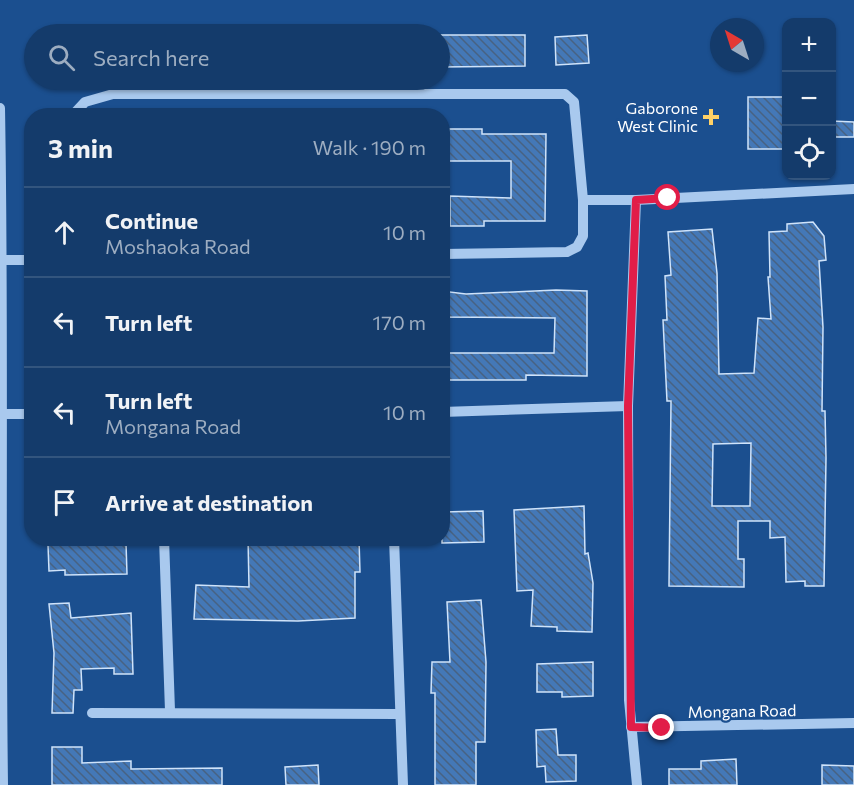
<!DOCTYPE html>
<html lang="en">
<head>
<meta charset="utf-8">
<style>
	body { margin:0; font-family:Commissioner,sans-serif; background:#214673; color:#f1f3f6 }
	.controls { position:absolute; right:18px; top:18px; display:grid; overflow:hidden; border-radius:12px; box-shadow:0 2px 4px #0004 }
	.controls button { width:54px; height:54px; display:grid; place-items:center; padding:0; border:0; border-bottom:2px solid #33557e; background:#143b6b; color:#f1f3f6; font:30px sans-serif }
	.compass { position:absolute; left:710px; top:18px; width:54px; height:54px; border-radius:50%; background:#143b6b; box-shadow:0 2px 4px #0004; rotate:321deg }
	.stop { position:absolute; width:18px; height:18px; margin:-14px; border:4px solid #e11d48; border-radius:50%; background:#fff }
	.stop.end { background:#e11d48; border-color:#fff; box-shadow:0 2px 6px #0008 }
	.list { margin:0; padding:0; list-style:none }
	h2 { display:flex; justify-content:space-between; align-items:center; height:78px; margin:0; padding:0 24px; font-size:26px }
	h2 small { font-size:20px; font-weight:400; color:#9dadc1 }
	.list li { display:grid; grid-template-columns:39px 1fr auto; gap:18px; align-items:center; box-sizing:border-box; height:90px; padding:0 24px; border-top:2px solid #33557e }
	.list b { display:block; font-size:22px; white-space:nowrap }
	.list p { margin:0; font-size:20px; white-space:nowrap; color:#9dadc1 }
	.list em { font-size:20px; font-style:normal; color:#9dadc1 }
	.icon { flex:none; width:33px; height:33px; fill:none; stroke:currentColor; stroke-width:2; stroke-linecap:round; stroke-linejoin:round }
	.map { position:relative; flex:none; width:854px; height:785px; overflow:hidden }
	.search { position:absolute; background:#143b6b; box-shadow:0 2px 4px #0004; left:24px; top:24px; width:426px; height:66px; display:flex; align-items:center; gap:15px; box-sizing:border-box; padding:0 21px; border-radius:33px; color:#9dadc1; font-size:22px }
	.panel { position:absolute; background:#143b6b; box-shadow:0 2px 4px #0004; left:24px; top:108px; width:426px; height:438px; border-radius:24px }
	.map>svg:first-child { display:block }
</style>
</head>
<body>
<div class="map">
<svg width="854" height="785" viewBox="0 0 854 785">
	<defs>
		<pattern id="building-back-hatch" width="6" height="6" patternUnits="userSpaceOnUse" patternTransform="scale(1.5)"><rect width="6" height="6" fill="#4478b7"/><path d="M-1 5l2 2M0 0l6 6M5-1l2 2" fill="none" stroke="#486282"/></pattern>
	</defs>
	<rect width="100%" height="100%" fill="#1b4f8f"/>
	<g fill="url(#building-back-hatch)" stroke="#cfe3fa" stroke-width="1.5" fill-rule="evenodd">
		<path d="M440 35H525V66L440 67Z"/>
		<path d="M587 35 589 63 556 65 555 37Z"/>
		<rect x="748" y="97" width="38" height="52"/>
		<path d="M831 121 854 122V137H831Z"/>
		<path d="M449 129H482V134H546L545 221H484V226H450V196L511 198V161H449Z"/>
		<path d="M813 222 824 236 826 260 819 261 823 327 822 411H825L826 458 824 586H805V581L786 582 785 537 770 538V521H738V559H744V587L669 586 671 401H667L663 320H667L665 276 671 275 668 232 712 229 717 273 719 374 754 373 758 318 771 319 768 277H770L769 232 787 231V224ZM751 443 750 506H712L713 444Z"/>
		<path d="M556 290 587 291V376L526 375V380H442V353H554L555 318 442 317V291L466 294Z"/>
		<path d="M584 506 585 554 588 553 593 583 592 632 557 631V627L531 626 533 590 517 591 514 510Z"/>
		<path d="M483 511 484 542 442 543V512Z"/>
		<path d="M248 538 359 539 360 572H355V618L298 621 194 619 196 585 249 587Z"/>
		<path d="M126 543 127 574 65 575V570L49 571 48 545Z"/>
		<path d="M481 600 486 662 485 742H476V785H435V693H431L432 662H450L447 602Z"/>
		<path d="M69 603 71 618 131 613 133 674H114V668L81 669 82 690H74L73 713H52L54 653 49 604Z"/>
		<path d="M593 662V696L562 697V692H537V664Z"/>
		<path d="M556 729 558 755H576V781L546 782 545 766 537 767 536 730Z"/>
		<path d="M52 747H82V763L131 761V769L222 768V785H52Z"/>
		<path d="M736 759 737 785H669V769H701V761Z"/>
		<path d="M318 765 319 785H286L285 767Z"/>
		<path d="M822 765 854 766V785H822Z"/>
	</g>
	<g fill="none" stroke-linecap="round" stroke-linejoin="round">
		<g stroke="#a9c9ee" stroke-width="10">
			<path d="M0 108C4 333 0 559 3 785"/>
			<path d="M72 116 85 102 113 94H565L574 102 583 200V236L577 247 567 252 442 254"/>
			<path d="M583 200H636L854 189"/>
			<path d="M636 200 628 406 629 700 637 785"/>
			<path d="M3 260H32"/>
			<path d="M442 412 628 406"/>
			<path d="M1 414H32"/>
			<path d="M164 538 170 711"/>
			<path d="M394 538 403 785"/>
			<path d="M92 713 398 714"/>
			<path d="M631 727 854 723"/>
		</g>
	</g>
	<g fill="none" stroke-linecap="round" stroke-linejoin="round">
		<path stroke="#e11d48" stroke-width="8" d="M662 728 631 727 628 406 636 200 668 198"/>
	</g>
	<path fill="#ffd166" stroke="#1b4f8f" stroke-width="2" d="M708 108h6v6h6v6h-6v6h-6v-6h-6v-6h6z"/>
	<g text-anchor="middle" stroke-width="4.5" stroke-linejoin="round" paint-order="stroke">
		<g font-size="16" fill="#fff" stroke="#1b4f8f" text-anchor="end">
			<text x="698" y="114">Gaborone<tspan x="698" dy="18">West Clinic</tspan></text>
		</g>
		<g font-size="16" fill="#fff" stroke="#1b4f8f">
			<text transform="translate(742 711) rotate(-1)" y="6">Mongana Road</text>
		</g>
	</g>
</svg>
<div class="controls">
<button>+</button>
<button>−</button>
<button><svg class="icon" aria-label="locate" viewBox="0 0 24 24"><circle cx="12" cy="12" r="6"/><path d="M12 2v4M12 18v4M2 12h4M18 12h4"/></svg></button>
</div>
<svg class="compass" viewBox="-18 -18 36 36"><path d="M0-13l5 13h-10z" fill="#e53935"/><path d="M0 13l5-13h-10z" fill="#9dadc1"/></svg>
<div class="stop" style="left:668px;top:198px"></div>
<div class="stop end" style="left:662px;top:728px"></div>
<div class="search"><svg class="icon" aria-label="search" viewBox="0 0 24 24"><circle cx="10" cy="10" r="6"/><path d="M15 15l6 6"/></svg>Search here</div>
<section class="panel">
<h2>3 min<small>Walk · 190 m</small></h2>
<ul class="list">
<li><svg class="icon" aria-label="ahead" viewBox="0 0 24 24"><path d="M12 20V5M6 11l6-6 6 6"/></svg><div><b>Continue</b><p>Moshaoka Road</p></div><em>10 m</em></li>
<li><svg class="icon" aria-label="left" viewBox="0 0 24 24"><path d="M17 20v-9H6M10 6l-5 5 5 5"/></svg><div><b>Turn left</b></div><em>170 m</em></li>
<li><svg class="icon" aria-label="left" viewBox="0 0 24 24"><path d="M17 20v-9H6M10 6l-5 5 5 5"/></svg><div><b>Turn left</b><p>Mongana Road</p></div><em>10 m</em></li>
<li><svg class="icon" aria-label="arrive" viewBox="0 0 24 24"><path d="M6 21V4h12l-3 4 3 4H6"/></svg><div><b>Arrive at destination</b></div></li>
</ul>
</section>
</div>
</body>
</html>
